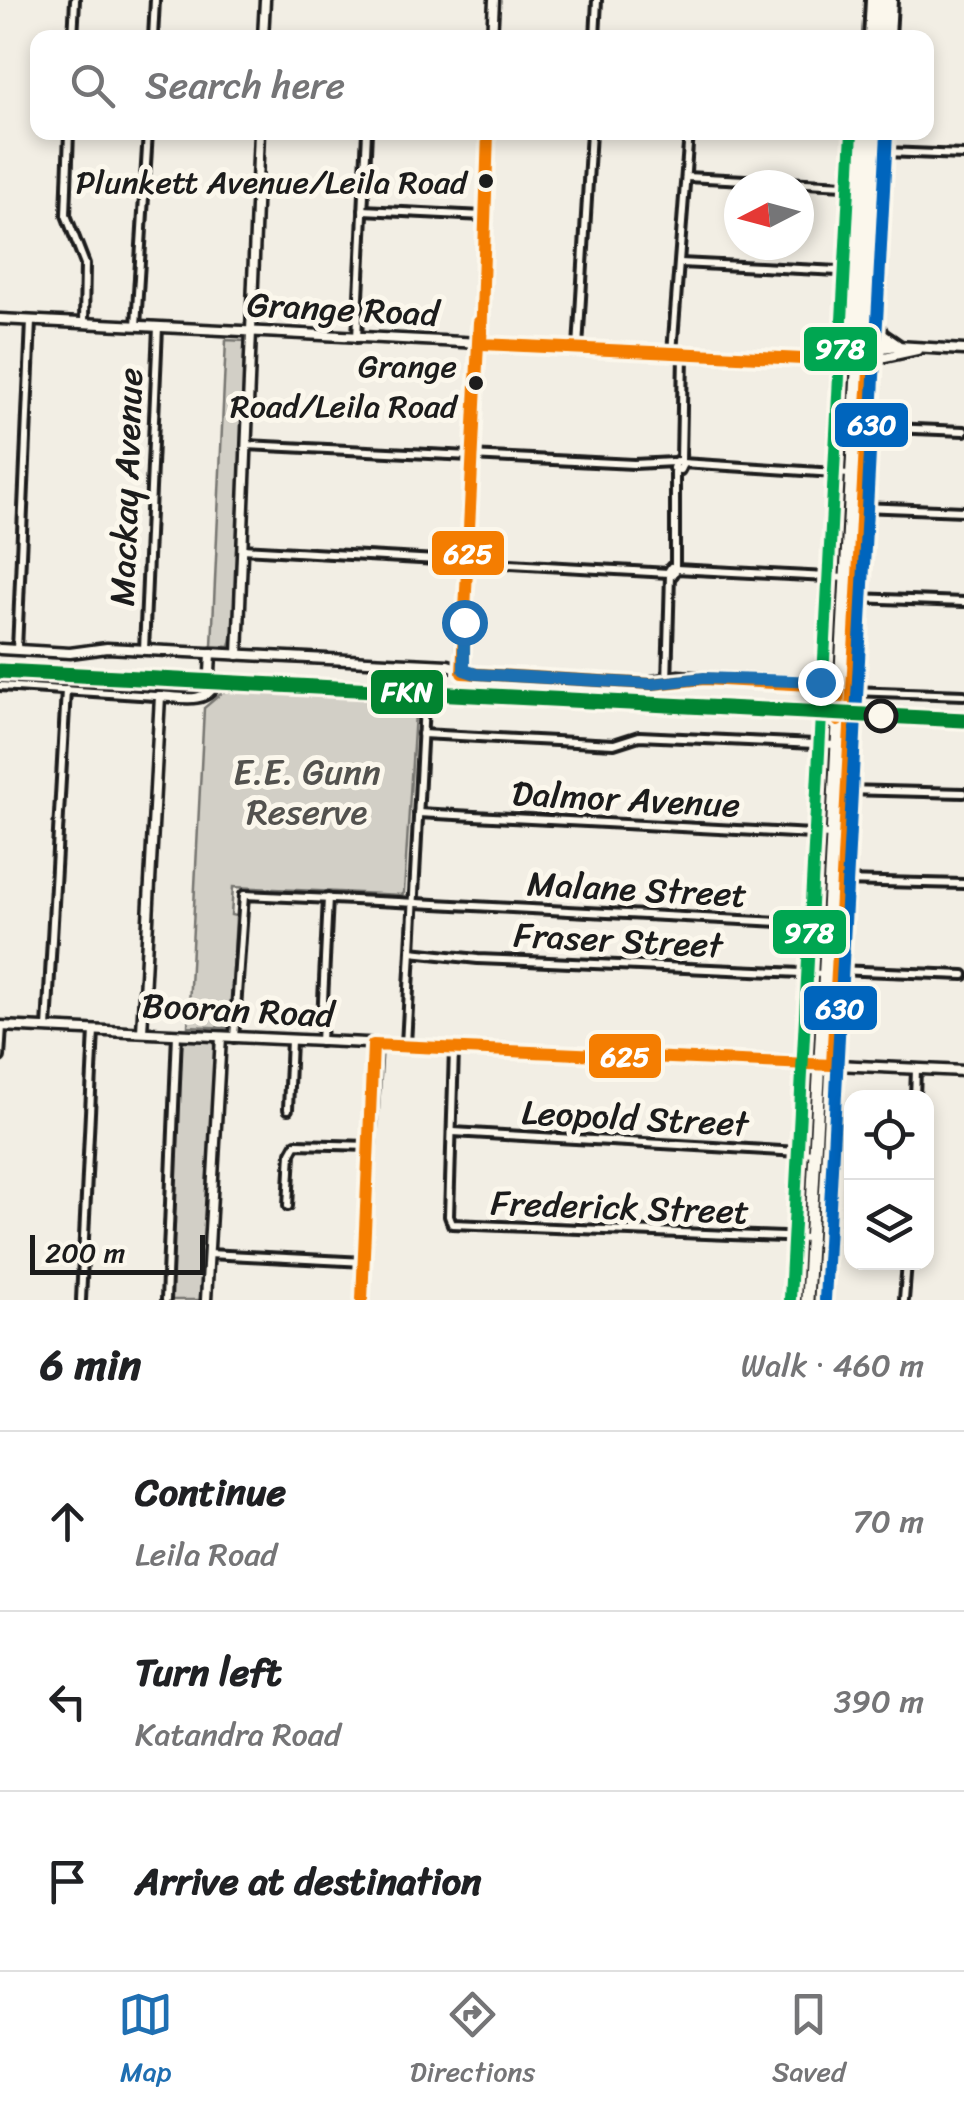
<!DOCTYPE html>
<html lang="en">
<head>
<meta charset="utf-8">
<style>
	body { margin:0; font-family:Sriracha,sans-serif; background:#f2f2f2; color:#202124 }
	.controls { position:absolute; right:30px; bottom:30px; display:grid; overflow:hidden; border-radius:20px; box-shadow:0 5px 15px #0003 }
	.controls button { width:90px; height:90px; display:grid; place-items:center; padding:0; border:0; border-bottom:2px solid #e0e0e0; background:#fff; color:#202124; font:50px sans-serif }
	.compass { position:absolute; left:724px; top:170px; width:90px; height:90px; border-radius:50%; background:#fff; box-shadow:0 5px 15px #0003; rotate:264deg }
	.scale { position:absolute; left:30px; bottom:25px; width:175px; box-sizing:border-box; padding-left:10px; border:5px solid #1c1c1c; border-top:0; font-size:28px; line-height:35px; white-space:nowrap; color:#1c1c1c; -webkit-text-stroke:8px #fbf7ec; paint-order:stroke }
	.stop { position:absolute; width:30px; height:30px; margin:-22px; border:8px solid #1f6fb2; border-radius:50%; background:#fff }
	.stop.end { background:#1f6fb2; border-color:#fff; box-shadow:0 2px 10px #0008 }
	.list { margin:0; padding:0; list-style:none }
	h2 { display:flex; justify-content:space-between; align-items:center; height:130px; margin:0; padding:0 40px; font-size:42px }
	h2 small { font-size:32px; font-weight:400; color:#757577 }
	.list li { display:grid; grid-template-columns:65px 1fr auto; gap:30px; align-items:center; box-sizing:border-box; height:180px; padding:0 40px; border-top:2px solid #e0e0e0 }
	.list b { display:block; font-size:38px; white-space:nowrap }
	.list p { margin:0; font-size:32px; white-space:nowrap; color:#757577 }
	.list em { font-size:32px; font-style:normal; color:#757577 }
	.icon { flex:none; width:55px; height:55px; fill:none; stroke:currentColor; stroke-width:2; stroke-linecap:round; stroke-linejoin:round }
	.map { position:relative; flex:none; width:964px; height:1300px; overflow:hidden }
	.search { position:absolute; background:#fff; box-shadow:0 5px 15px #0003; left:30px; right:30px; top:30px; height:110px; display:flex; align-items:center; gap:25px; box-sizing:border-box; padding:0 35px; border-radius:20px; color:#757577; font-size:38px }
	.sheet { height:670px; background:#fff }
	nav { display:flex; justify-content:space-around; align-items:center; box-sizing:border-box; height:140px; border-top:2px solid #e0e0e0; background:#fff; font-size:28px; color:#757577 }
	nav a { display:grid; justify-items:center; gap:5px }
	nav .on { color:#1f6fb2 }
	.map>svg:first-child { display:block }
</style>
</head>
<body>
<div class="map">
<svg width="964" height="1300" viewBox="0 0 964 1300">
	<rect width="100%" height="100%" fill="#f2eee4"/>
	<filter id="ink" filterUnits="userSpaceOnUse"><feTurbulence type="fractalNoise" baseFrequency=".01" numOctaves="2"/><feDisplacementMap in="SourceGraphic" scale="20" xChannelSelector="R" yChannelSelector="G"/><feConvolveMatrix kernelMatrix="1 2 1 2 8 2 1 2 1" color-interpolation-filters="sRGB"/></filter>
	<g filter="url(#ink)">
		<g fill="#d2cfc6" stroke="#777671" stroke-width="2.5">
			<path d="M226 340 246 341 234 629 230 647 212 646Z"/>
			<path d="M223 692 416 697 404 893 402 895 233 887 231 915 236 916 230 1028 188 1026 204 708Z"/>
			<path d="M185 1040 213 1042 215 1050 203 1300H169L182 1043Z"/>
		</g>
		<g fill="none" stroke-linecap="round" stroke-linejoin="round">
			<g stroke="#1c1c1c" stroke-width="14">
				<g id="street">
					<path d="M73 38 75 0"/>
					<path d="M153 38 155 0"/>
					<path d="M595 38 597 0"/>
					<path d="M868 38 870 0"/>
					<path d="M891 38 893 0"/>
					<path d="M69 132 66 215 85 264 84 323"/>
					<path d="M885 152 964 155"/>
					<path d="M686 177 865 186"/>
					<path d="M363 210 484 216"/>
					<path d="M680 263 858 272"/>
					<path d="M872 299 879 288 886 132"/>
					<path d="M136 326 148 132"/>
					<path d="M855 334 852 326 863 132"/>
					<path d="M357 338 367 132"/>
					<path d="M578 348 591 132"/>
					<path d="M672 353 689 132"/>
					<path d="M866 427 964 431"/>
					<path d="M246 445 634 464 674 462"/>
					<path d="M676 461 683 464 680 470 673 468Z"/>
					<path d="M681 461 683 354"/>
					<path d="M682 463 850 474"/>
					<path d="M675 470V568"/>
					<path d="M861 507 964 511"/>
					<path d="M242 549 669 573"/>
					<path d="M671 567 676 570 673 575 668 572Z"/>
					<path d="M676 569 846 578"/>
					<path d="M856 598 964 602"/>
					<path d="M17 650 31 321"/>
					<path d="M144 650 158 327"/>
					<path d="M667 683 670 574"/>
					<path d="M0 686 155 696"/>
					<path d="M851 691 964 695"/>
					<path d="M422 734 614 744 639 736 836 745"/>
					<path d="M845 790 964 793"/>
					<path d="M418 813 831 835"/>
					<path d="M842 881 964 884"/>
					<path d="M397 902 838 925"/>
					<path d="M411 952 478 959 824 974"/>
					<path d="M836 970 964 975"/>
					<path d="M47 1028 66 690"/>
					<path d="M234 1038 244 895 398 902"/>
					<path d="M321 1042 328 898"/>
					<path d="M406 1045 424 705"/>
					<path d="M454 1049 449 1216 452 1224 809 1238"/>
					<path d="M0 1057 2 1026"/>
					<path d="M915 1098 916 1069"/>
					<path d="M288 1109 291 1040"/>
					<path d="M453 1132 817 1153"/>
					<path d="M288 1206 291 1153 296 1144 370 1146"/>
					<path d="M208 1254 365 1262"/>
					<path d="M81 1300 94 1030"/>
					<path d="M166 1300 177 1034"/>
					<path d="M362 1300 377 1045"/>
					<path d="M904 1300 907 1262"/>
				</g>
			</g>
			<g stroke="#1c1c1c" stroke-width="15">
				<g id="secondary">
					<path d="M263 38 265 0"/>
					<path d="M492 38 494 0"/>
					<path d="M0 319 803 359 897 346 964 350"/>
					<path d="M480 325 488 132"/>
					<path d="M818 362 857 363 917 350"/>
					<path d="M0 649 70 653 107 648 448 665 476 674"/>
					<path d="M238 655 259 132"/>
					<path d="M460 670 479 321"/>
					<path d="M210 673 211 653"/>
					<path d="M475 674 652 684 704 679"/>
					<path d="M652 681 678 676 842 687"/>
					<path d="M159 696C179 697 206 705 215 684"/>
					<path d="M0 1026 964 1071"/>
					<path d="M142 1032 160 696"/>
					<path d="M206 1300 221 1037"/>
				</g>
			</g>
			<g stroke="#1c1c1c" stroke-width="19">
				<g id="highway">
					<path d="M874 38 876 0"/>
					<path d="M884 38 886 0"/>
					<path d="M874 319 881 335 897 346"/>
					<path d="M807 1300 870 132"/>
					<path d="M820 1300 879 132"/>
				</g>
			</g>
			<use href="#street" stroke="#fbf7ec" stroke-width="6"/>
			<use href="#secondary" stroke="#fbf7ec" stroke-width="8"/>
			<use href="#highway" stroke="#fbf7ec" stroke-width="11"/>
			<g stroke="#fbf7ec" stroke-width="20">
				<g id="bus-1">
					<path d="M479 322 462 673 652 684 704 679 829 686 839 688 838 721"/>
					<path d="M362 1300 373 1045 832 1065 870 351 803 359 481 344 488 132"/>
				</g>
			</g>
			<g stroke="#fbf7ec" stroke-width="20">
				<path id="bus-2" d="M825 1300 887 133"/>
			</g>
			<g stroke="#fbf7ec" stroke-width="20">
				<path id="bus-3" d="M790 1299 852 132"/>
			</g>
			<use href="#bus-1" stroke="#f47d01" stroke-width="12"/>
			<use href="#bus-2" stroke="#0065bd" stroke-width="12"/>
			<use href="#bus-3" stroke="#00a651" stroke-width="12"/>
			<g stroke="#fbf7ec" stroke-width="22">
				<path id="rail-1" d="M0 671 964 720"/>
			</g>
			<use href="#rail-1" stroke="#028430" stroke-width="15"/>
		</g>
	</g>
	<g fill="none" stroke-linecap="round" stroke-linejoin="round" filter="url(#ink)">
		<path stroke="#1f6fb2" stroke-width="12" d="M464 622V670L476 674 652 684 704 678 820 682"/>
	</g>
	<g fill="#1c1c1c" stroke="#fbf7ec" stroke-width="4">
		<circle cx="486" cy="181" r="9"/>
		<circle cx="476" cy="383" r="9"/>
	</g>
	<circle fill="#fbf7ec" stroke="#1c1c1c" stroke-width="5" cx="881" cy="716" r="15"/>
	<g text-anchor="middle" stroke-width="10" stroke-linejoin="round" paint-order="stroke">
		<g font-size="32" fill="#1c1c1c" stroke="#fbf7ec" text-anchor="end">
			<text x="467" y="193">Plunkett Avenue/Leila Road</text>
			<text x="457" y="377">Grange<tspan x="457" dy="40">Road/Leila Road</tspan></text>
		</g>
		<g font-size="35" fill="#1c1c1c" stroke="#fbf7ec">
			<text transform="translate(343 309) rotate(3)" y="12">Grange Road</text>
			<text transform="translate(126 487) rotate(-88)" y="12">Mackay Avenue</text>
			<text transform="translate(626 799) rotate(3)" y="12">Dalmor Avenue</text>
			<text transform="translate(637 889) rotate(3)" y="12">Malane Street</text>
			<text transform="translate(618 940) rotate(3)" y="12">Fraser Street</text>
			<text transform="translate(238 1010) rotate(3)" y="12">Booran Road</text>
			<text transform="translate(635 1118) rotate(3)" y="12">Leopold Street</text>
			<text transform="translate(620 1207) rotate(2)" y="12">Frederick Street</text>
		</g>
		<g font-size="35" fill="#53524f" stroke="#fbf7ec">
			<text x="307" y="784">E.E. Gunn<tspan x="307" dy="40">Reserve</tspan></text>
		</g>
	</g>
	<g stroke="#fbf7ec" stroke-width="4">
		<rect x="802" y="325" width="77" height="48" rx="10" fill="#00a651"/>
		<rect x="833" y="401" width="77" height="48" rx="10" fill="#0065bd"/>
		<rect x="430" y="529" width="76" height="48" rx="10" fill="#f47d01"/>
		<rect x="369" y="668" width="76" height="48" rx="10" fill="#028430"/>
		<rect x="771" y="908" width="77" height="48" rx="10" fill="#00a651"/>
		<rect x="802" y="984" width="77" height="48" rx="10" fill="#0065bd"/>
		<rect x="587" y="1032" width="76" height="48" rx="10" fill="#f47d01"/>
	</g>
	<g font-size="28" text-anchor="middle" font-weight="bold" fill="#fff">
		<text x="840" y="358">978</text>
		<text x="872" y="434">630</text>
		<text x="468" y="563">625</text>
		<text x="407" y="701">FKN</text>
		<text x="809" y="942">978</text>
		<text x="840" y="1018">630</text>
		<text x="625" y="1066">625</text>
	</g>
</svg>
<div class="controls">
<button><svg class="icon" aria-label="locate" viewBox="0 0 24 24"><circle cx="12" cy="12" r="6"/><path d="M12 2v4M12 18v4M2 12h4M18 12h4"/></svg></button>
<button><svg class="icon" aria-label="layers" viewBox="0 0 24 24"><path d="M12 4l9 5-9 5-9-5zM3 14l9 5 9-5"/></svg></button>
</div>
<svg class="compass" viewBox="-18 -18 36 36"><path d="M0-13l5 13h-10z" fill="#e53935"/><path d="M0 13l5-13h-10z" fill="#757577"/></svg>
<div class="scale">200 m</div>
<div class="stop" style="left:464px;top:622px"></div>
<div class="stop end" style="left:820px;top:682px"></div>
<div class="search"><svg class="icon" aria-label="search" viewBox="0 0 24 24"><circle cx="10" cy="10" r="6"/><path d="M15 15l6 6"/></svg>Search here</div>
</div>
<section class="sheet">
<h2>6 min<small>Walk · 460 m</small></h2>
<ul class="list">
<li><svg class="icon" aria-label="ahead" viewBox="0 0 24 24"><path d="M12 20V5M6 11l6-6 6 6"/></svg><div><b>Continue</b><p>Leila Road</p></div><em>70 m</em></li>
<li><svg class="icon" aria-label="left" viewBox="0 0 24 24"><path d="M17 20v-9H6M10 6l-5 5 5 5"/></svg><div><b>Turn left</b><p>Katandra Road</p></div><em>390 m</em></li>
<li><svg class="icon" aria-label="arrive" viewBox="0 0 24 24"><path d="M6 21V4h12l-3 4 3 4H6"/></svg><div><b>Arrive at destination</b></div></li>
</ul>
</section>
<nav>
<a class="on"><svg class="icon" aria-label="map" viewBox="0 0 24 24"><path d="M3 6l6-2 6 2 6-2v14l-6 2-6-2-6 2zM9 4v14M15 6v14"/></svg>Map</a>
<a><svg class="icon" aria-label="directions" viewBox="0 0 24 24"><path d="M12 3l9 9-9 9-9-9zM9 14v-3h6M13 9l2 2-2 2"/></svg>Directions</a>
<a><svg class="icon" aria-label="saved" viewBox="0 0 24 24"><path d="M7 4h10v16l-5-4-5 4z"/></svg>Saved</a>
</nav>
</body>
</html>
